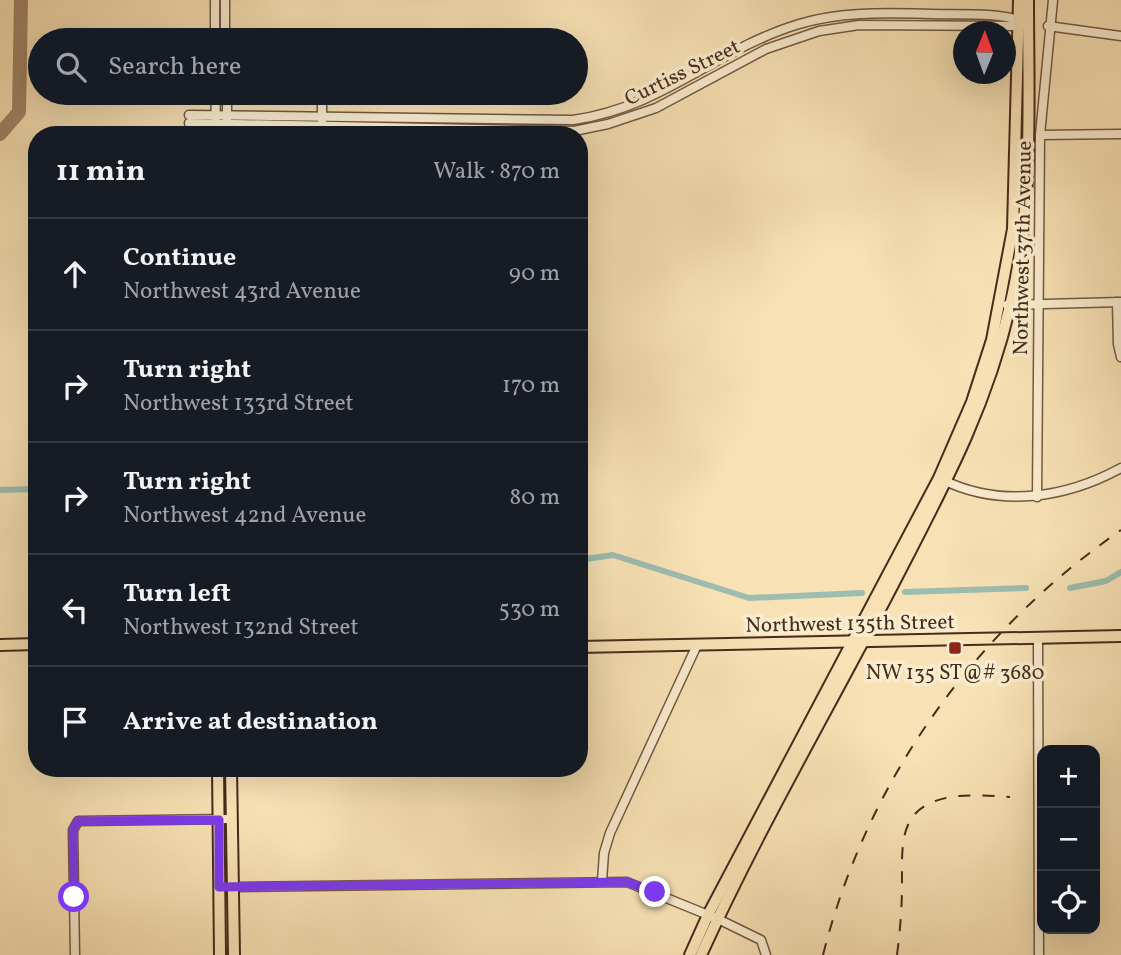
<!DOCTYPE html>
<html lang="en">
<head>
<meta charset="utf-8">
<style>
	body { margin:0; font-family:Vollkorn,serif; background:#242831; color:#f1f3f6 }
	.controls { position:absolute; right:21px; bottom:21px; display:grid; overflow:hidden; border-radius:14px; box-shadow:0 7px 28px #0002 }
	.controls button { width:63px; height:63px; display:grid; place-items:center; padding:0; border:0; border-bottom:2px solid #363941; background:#171b24; color:#f1f3f6; font:35px sans-serif }
	.compass { position:absolute; left:953px; top:21px; width:63px; height:63px; border-radius:50%; background:#171b24; box-shadow:0 7px 28px #0002; rotate:1deg }
	.stop { position:absolute; width:21px; height:21px; margin:-16px; border:5px solid #7c3aed; border-radius:50%; background:#fff }
	.stop.end { background:#7c3aed; border-color:#fff; box-shadow:0 2px 7px #0008 }
	.list { margin:0; padding:0; list-style:none }
	h2 { display:flex; justify-content:space-between; align-items:center; height:91px; margin:0; padding:0 28px; font-size:30px }
	h2 small { font-size:23px; font-weight:400; color:#9ea1a6 }
	.list li { display:grid; grid-template-columns:46px 1fr auto; gap:21px; align-items:center; box-sizing:border-box; height:112px; padding:0 28px; border-top:2px solid #363941 }
	.list b { display:block; font-size:26px; white-space:nowrap }
	.list p { margin:0; font-size:23px; white-space:nowrap; color:#9ea1a6 }
	.list em { font-size:23px; font-style:normal; color:#9ea1a6 }
	.icon { flex:none; width:38px; height:38px; fill:none; stroke:currentColor; stroke-width:2; stroke-linecap:round; stroke-linejoin:round }
	.map { position:relative; flex:none; width:1121px; height:955px; overflow:hidden }
	.search { position:absolute; background:#171b24; box-shadow:0 7px 28px #0002; left:28px; top:28px; width:560px; height:77px; display:flex; align-items:center; gap:18px; box-sizing:border-box; padding:0 24px; border-radius:38px; color:#9ea1a6; font-size:26px }
	.panel { position:absolute; background:#171b24; box-shadow:0 7px 28px #0002; left:28px; top:126px; width:560px; height:651px; border-radius:28px }
	.map>svg:first-child { display:block }
</style>
</head>
<body>
<div class="map">
<svg width="1121" height="955" viewBox="0 0 1121 955">
	<rect width="100%" height="100%" fill="#f8e2b5"/>
	<filter id="stains"><feTurbulence type="fractalNoise" baseFrequency=".00286" numOctaves="4"/><feColorMatrix values="0 0 0 0 .2 0 0 0 0 .09 0 0 0 0 .02 0 0 0 .5 -.17"/></filter>
	<radialGradient id="worn" r=".72"><stop offset=".6" stop-color="#630" stop-opacity="0"/><stop offset="1" stop-color="#630" stop-opacity=".3"/></radialGradient>
	<g fill="none" stroke-linecap="round" stroke-linejoin="round">
		<g stroke="#9dbdb0" stroke-width="6">
			<path d="M0 490 37 489"/>
			<path d="M579 560 613 555 749 598 862 593"/>
			<path d="M1070 588 1106 581 1121 572"/>
			<path d="M905 592 1026 588"/>
		</g>
		<path stroke="#a08668" stroke-width="14" d="M0 134 19 112 21 0"/>
		<g stroke="#735942" stroke-width="11">
			<g id="minor">
				<path d="M215 0V40"/>
				<path d="M225 0V40"/>
				<path d="M1048 26 1121 36"/>
				<path d="M227 93V135"/>
				<path d="M189 115 573 120C664 107 716 49 799 24 842 11 887 13 932 14 961 15 994 12 1022 21"/>
				<path d="M322 120V93"/>
				<path d="M189 123 574 131 608 124 656 108 766 49 819 31 859 25 1023 26"/>
				<path d="M215 135 216 93"/>
				<path d="M1040 135 1121 134"/>
				<path d="M1117 302 1118 344 1121 357"/>
				<path d="M1007 305 1121 302"/>
				<path d="M943 480C1001 508 1066 498 1121 468"/>
				<path d="M1037 497 1040 135 1053 0"/>
				<path d="M1038 638 1039 955"/>
				<path d="M602 881 604 853 610 833 697 645"/>
				<path d="M233 887 627 882 718 919 761 940 766 955"/>
				<path d="M75 955 73 830 78 821 232 819"/>
			</g>
		</g>
		<g stroke="#472b1b" stroke-width="14">
			<g id="major">
				<path d="M0 645 37 644"/>
				<path d="M579 647 1121 636"/>
				<path d="M218 768 220 955"/>
				<path d="M231 768 234 955"/>
				<path d="M690 955 708 915 939 478 972 402 992 340 1013 229 1019 0"/>
				<path d="M701 955C761 823 835 698 901 569 947 480 987 405 1010 306 1034 206 1028 102 1028 0"/>
			</g>
		</g>
		<use href="#minor" stroke="#faeccf" stroke-width="8"/>
		<use href="#major" stroke="#f8e2b5" stroke-width="10"/>
		<g stroke="#472b1b" stroke-width="2" stroke-dasharray="12 12" stroke-linecap="butt">
			<path d="M823 955C867 780 974 632 1121 530"/>
			<path d="M897 955C900 932 902 908 902 885 902 842 898 806 951 797 970 794 991 796 1010 797"/>
		</g>
	</g>
	<g fill="none" stroke-linecap="round" stroke-linejoin="round">
		<path stroke="#7c3aed" stroke-width="9" d="M74 897 73 830 78 821 219 820V887L627 882 655 892"/>
	</g>
	<rect fill="#8f2418" stroke="#faeccf" stroke-width="2.5" x="948" y="641" width="14" height="14" rx="3.5"/>
	<g text-anchor="middle" stroke-width="7" stroke-linejoin="round" paint-order="stroke">
		<g font-size="21" fill="#472b1b" stroke="#faeccf">
			<text transform="translate(682 72) rotate(-26)" y="7">Curtiss Street</text>
			<text transform="translate(1022 248) rotate(-89)" y="7">Northwest 37th Avenue</text>
			<text transform="translate(850 623) rotate(-1)" y="7">Northwest 135th Street</text>
		</g>
		<g font-size="21" fill="#472b1b" stroke="#faeccf">
			<text x="955" y="679">NW 135 ST@# 3680</text>
		</g>
	</g>
	<rect width="100%" height="100%" filter="url(#stains)"/>
	<rect width="100%" height="100%" fill="url(#worn)"/>
</svg>
<div class="controls">
<button>+</button>
<button>−</button>
<button><svg class="icon" aria-label="locate" viewBox="0 0 24 24"><circle cx="12" cy="12" r="6"/><path d="M12 2v4M12 18v4M2 12h4M18 12h4"/></svg></button>
</div>
<svg class="compass" viewBox="-18 -18 36 36"><path d="M0-13l5 13h-10z" fill="#e53935"/><path d="M0 13l5-13h-10z" fill="#9ea1a6"/></svg>
<div class="stop" style="left:74px;top:897px"></div>
<div class="stop end" style="left:655px;top:892px"></div>
<div class="search"><svg class="icon" aria-label="search" viewBox="0 0 24 24"><circle cx="10" cy="10" r="6"/><path d="M15 15l6 6"/></svg>Search here</div>
<section class="panel">
<h2>11 min<small>Walk · 870 m</small></h2>
<ul class="list">
<li><svg class="icon" aria-label="ahead" viewBox="0 0 24 24"><path d="M12 20V5M6 11l6-6 6 6"/></svg><div><b>Continue</b><p>Northwest 43rd Avenue</p></div><em>90 m</em></li>
<li><svg class="icon" aria-label="right" viewBox="0 0 24 24"><path d="M7 20v-9h11M14 6l5 5-5 5"/></svg><div><b>Turn right</b><p>Northwest 133rd Street</p></div><em>170 m</em></li>
<li><svg class="icon" aria-label="right" viewBox="0 0 24 24"><path d="M7 20v-9h11M14 6l5 5-5 5"/></svg><div><b>Turn right</b><p>Northwest 42nd Avenue</p></div><em>80 m</em></li>
<li><svg class="icon" aria-label="left" viewBox="0 0 24 24"><path d="M17 20v-9H6M10 6l-5 5 5 5"/></svg><div><b>Turn left</b><p>Northwest 132nd Street</p></div><em>530 m</em></li>
<li><svg class="icon" aria-label="arrive" viewBox="0 0 24 24"><path d="M6 21V4h12l-3 4 3 4H6"/></svg><div><b>Arrive at destination</b></div></li>
</ul>
</section>
</div>
</body>
</html>
